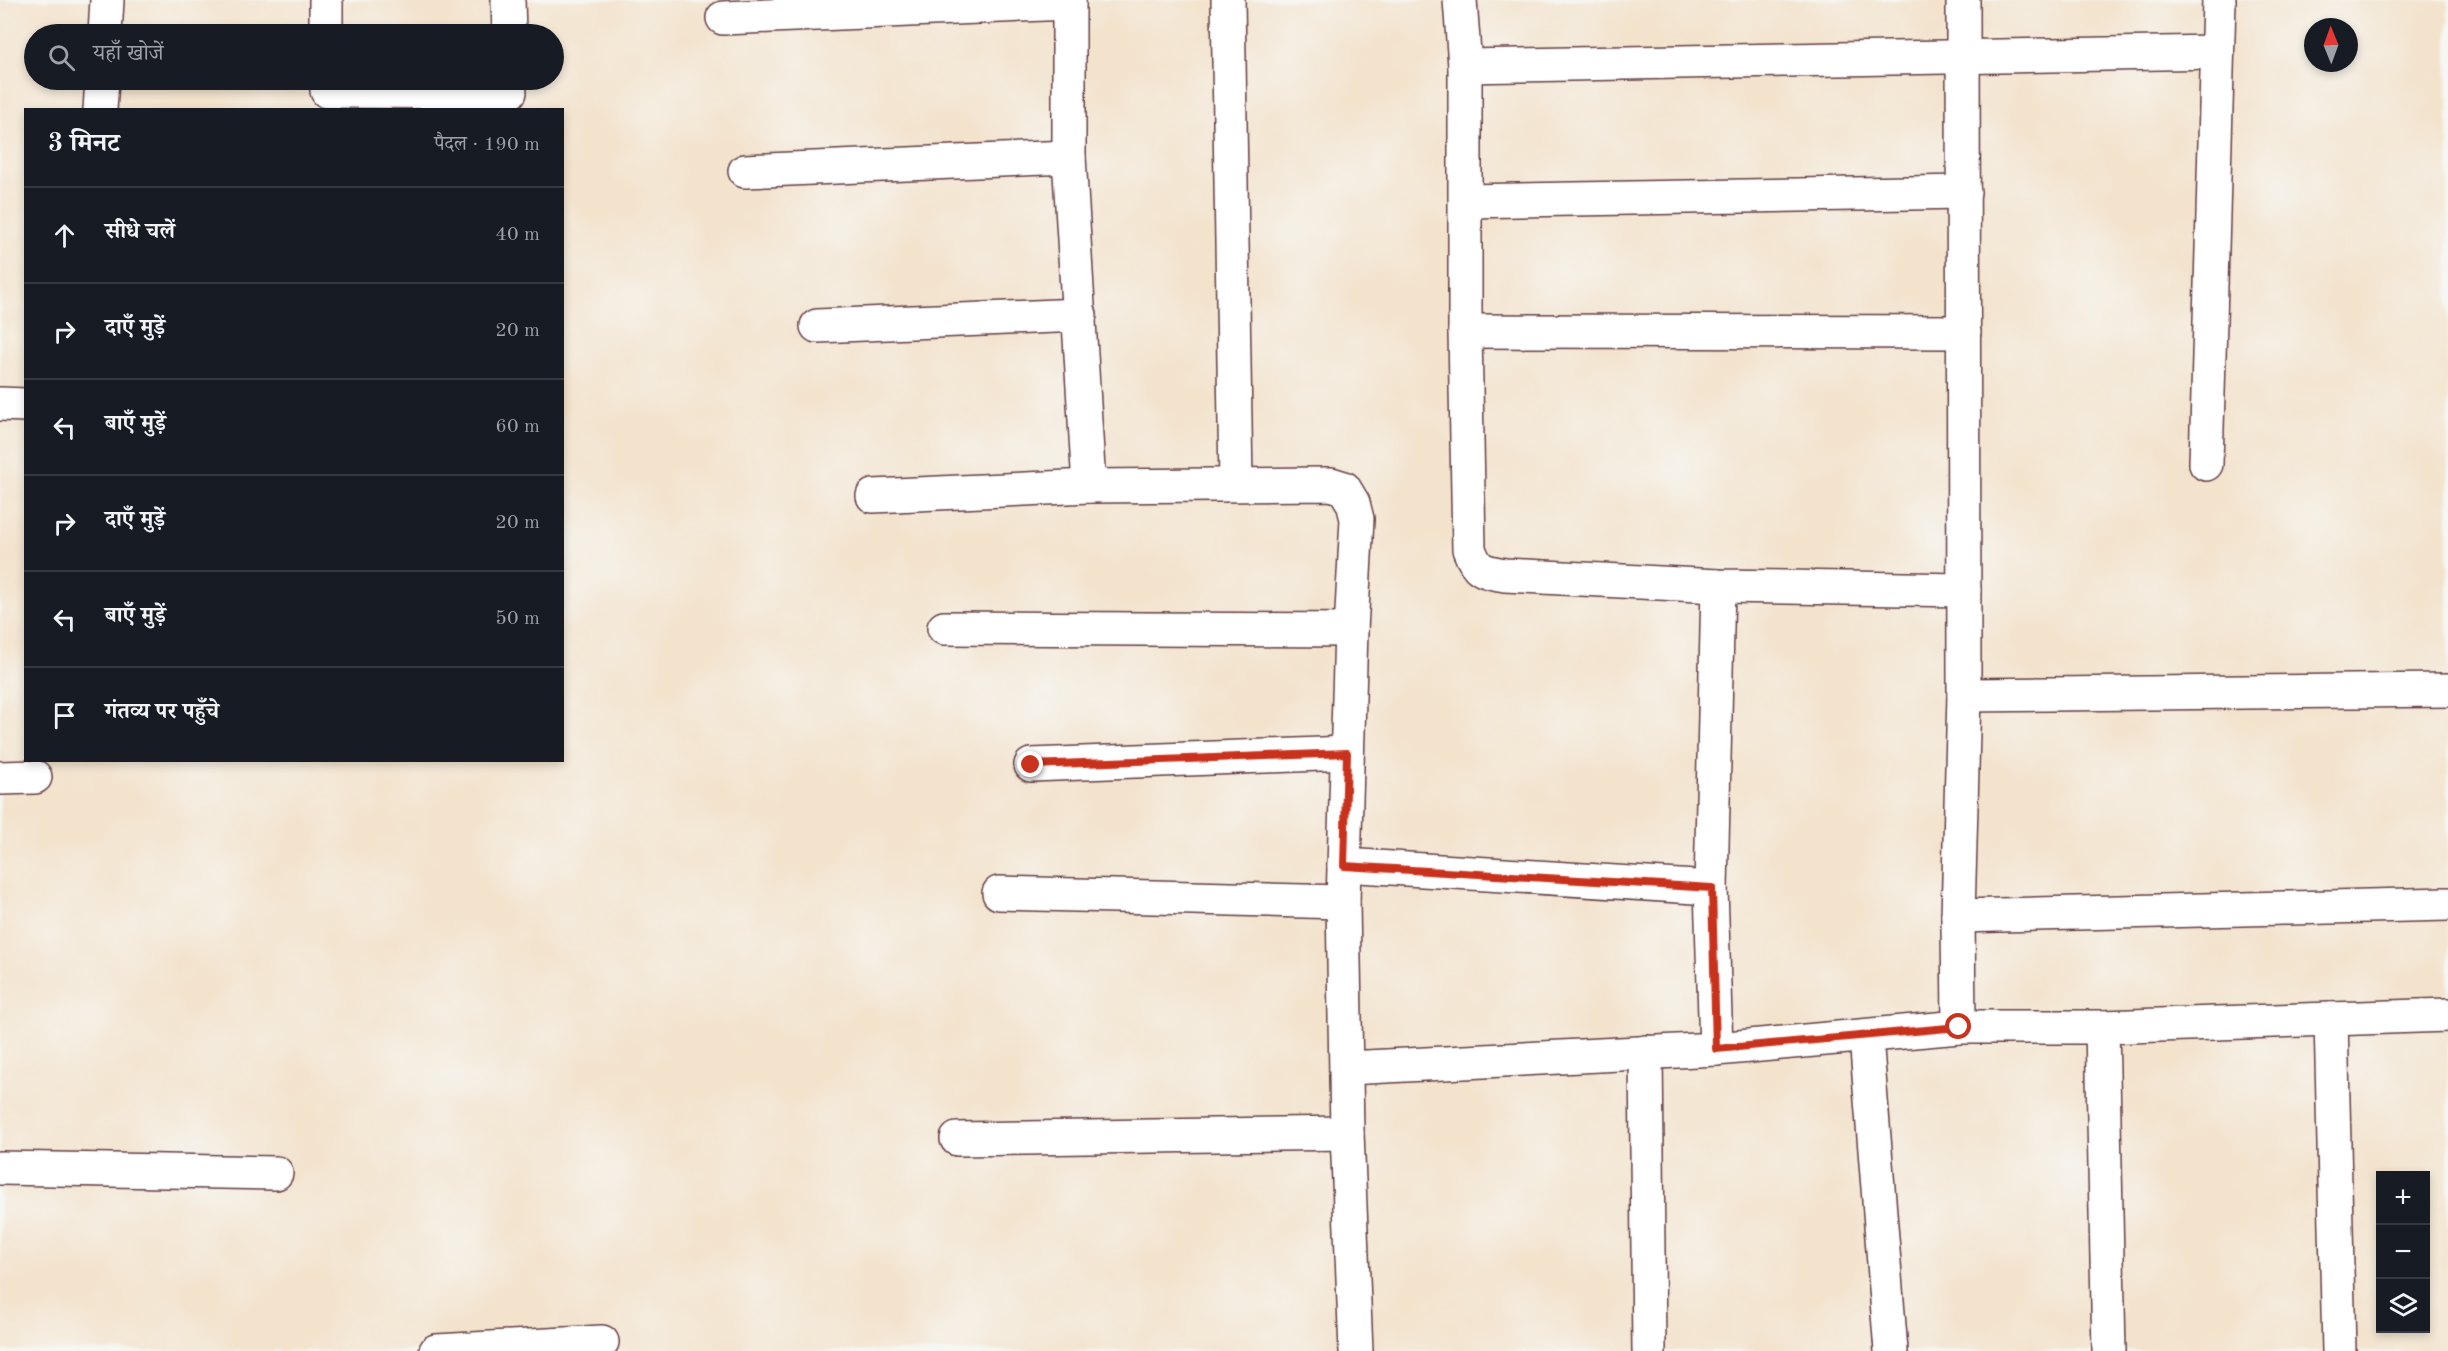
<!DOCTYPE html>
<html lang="hi">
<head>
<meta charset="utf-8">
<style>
	body { margin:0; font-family:"Old Standard TT","Noto Serif Devanagari",serif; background:#242831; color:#f1f3f6 }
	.controls { position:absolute; right:18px; bottom:18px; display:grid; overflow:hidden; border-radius:0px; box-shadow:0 3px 9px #0003 }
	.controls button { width:54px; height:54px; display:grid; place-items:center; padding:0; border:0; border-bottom:2px solid #363941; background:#171b24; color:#f1f3f6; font:30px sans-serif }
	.compass { position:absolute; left:2304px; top:18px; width:54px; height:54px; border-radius:50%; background:#171b24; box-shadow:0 3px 9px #0003; rotate:359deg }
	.stop { position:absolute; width:18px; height:18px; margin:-14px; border:4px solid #c8321e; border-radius:50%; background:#fff }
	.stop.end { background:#c8321e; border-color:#fff; box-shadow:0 2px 6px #0008 }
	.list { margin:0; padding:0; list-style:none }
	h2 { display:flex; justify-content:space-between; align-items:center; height:78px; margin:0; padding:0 24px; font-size:26px }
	h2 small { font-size:20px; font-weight:400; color:#9ea1a6 }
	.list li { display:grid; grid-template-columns:39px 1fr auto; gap:18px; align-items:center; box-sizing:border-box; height:96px; padding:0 24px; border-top:2px solid #363941 }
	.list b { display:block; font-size:22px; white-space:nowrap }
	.list em { font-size:20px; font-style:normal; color:#9ea1a6 }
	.icon { flex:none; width:33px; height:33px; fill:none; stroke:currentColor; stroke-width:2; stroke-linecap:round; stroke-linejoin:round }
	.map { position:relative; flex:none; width:2448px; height:1351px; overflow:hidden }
	.search { position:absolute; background:#171b24; box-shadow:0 3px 9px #0003; left:24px; top:24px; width:540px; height:66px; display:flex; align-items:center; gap:15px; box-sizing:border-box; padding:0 21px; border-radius:33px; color:#9ea1a6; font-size:22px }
	.panel { position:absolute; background:#171b24; box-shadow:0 3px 9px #0003; left:24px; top:108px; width:540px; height:654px; border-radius:0px }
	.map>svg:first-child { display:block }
</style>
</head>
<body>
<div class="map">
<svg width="2448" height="1351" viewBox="0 0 2448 1351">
	<rect width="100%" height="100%" fill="#f6f6f2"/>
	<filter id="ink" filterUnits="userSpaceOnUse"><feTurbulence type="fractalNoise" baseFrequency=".0167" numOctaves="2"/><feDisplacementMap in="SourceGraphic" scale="12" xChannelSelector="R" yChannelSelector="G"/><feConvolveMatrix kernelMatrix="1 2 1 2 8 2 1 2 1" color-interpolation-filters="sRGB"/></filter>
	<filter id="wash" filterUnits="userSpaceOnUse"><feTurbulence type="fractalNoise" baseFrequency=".008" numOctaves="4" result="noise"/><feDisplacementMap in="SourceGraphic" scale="24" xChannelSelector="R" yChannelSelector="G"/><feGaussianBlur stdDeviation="1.35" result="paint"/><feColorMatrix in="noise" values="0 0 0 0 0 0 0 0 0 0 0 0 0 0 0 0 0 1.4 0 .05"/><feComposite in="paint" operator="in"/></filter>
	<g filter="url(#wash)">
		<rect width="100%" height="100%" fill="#f3e3cd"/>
	</g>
	<g filter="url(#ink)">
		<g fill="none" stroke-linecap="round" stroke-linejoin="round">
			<g stroke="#633c43" stroke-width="36">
				<g id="minor">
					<path d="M326 0V34"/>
					<path d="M508 0 509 34"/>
					<path d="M1069 0V157L1089 486"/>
					<path d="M1228 0 1236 483"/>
					<path d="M1460 0 1465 66V331L1469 549C1477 571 1482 571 1505 575L1718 586 1964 590"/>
					<path d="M723 18 1069 3"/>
					<path d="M105 34 107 0"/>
					<path d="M1465 66 2217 52"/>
					<path d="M327 80V91L510 92"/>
					<path d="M100 110 102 80"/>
					<path d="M745 171 1069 157"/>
					<path d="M1466 201 1964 192"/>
					<path d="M817 326 1080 315"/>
					<path d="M1465 331 1964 332"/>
					<path d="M0 404 26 405"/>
					<path d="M2206 464 2219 0"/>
					<path d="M873 496 1089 486 1331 484 1344 488 1353 503 1357 519 1351 630 1343 902 1347 1133 1356 1351"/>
					<path d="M944 628 1351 630"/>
					<path d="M1964 695 2448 690"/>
					<path d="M1031 765 1347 753"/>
					<path d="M0 778 35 777"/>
					<path d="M1344 865 1711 888"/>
					<path d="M999 893 1343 902"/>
					<path d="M1958 916 2448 904"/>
					<path d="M2331 1019 2339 1351"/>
					<path d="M1959 1027 1958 916 1964 695 1963 0"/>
					<path d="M2102 1027 2109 1351"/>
					<path d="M1866 1037 1891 1351"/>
					<path d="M1716 1049 1711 888 1718 586"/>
					<path d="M1646 1052 1649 1351"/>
					<path d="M1347 1068 1716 1049 1959 1027H2102L2448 1015"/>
					<path d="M957 1139 1347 1133"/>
					<path d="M0 1168 276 1173"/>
					<path d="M436 1351 602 1342"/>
				</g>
			</g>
			<use href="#minor" stroke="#fff" stroke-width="33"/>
		</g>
	</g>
	<g fill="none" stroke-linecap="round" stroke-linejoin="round" filter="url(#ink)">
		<path stroke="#c8321e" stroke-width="8" d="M1031 765 1347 753 1344 866 1712 888 1716 1049 1959 1027"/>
	</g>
</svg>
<div class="controls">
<button>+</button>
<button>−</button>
<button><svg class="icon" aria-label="layers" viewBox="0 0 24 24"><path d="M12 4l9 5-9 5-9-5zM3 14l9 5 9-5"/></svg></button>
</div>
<svg class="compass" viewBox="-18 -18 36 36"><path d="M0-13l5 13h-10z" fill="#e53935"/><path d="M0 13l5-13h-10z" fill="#9ea1a6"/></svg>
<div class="stop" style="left:1959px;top:1027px"></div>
<div class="stop end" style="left:1031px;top:765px"></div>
<div class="search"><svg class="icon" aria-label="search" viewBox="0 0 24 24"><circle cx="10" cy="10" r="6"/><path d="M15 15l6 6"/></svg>यहाँ खोजें</div>
<section class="panel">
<h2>3 मिनट<small>पैदल · 190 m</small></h2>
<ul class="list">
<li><svg class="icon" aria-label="ahead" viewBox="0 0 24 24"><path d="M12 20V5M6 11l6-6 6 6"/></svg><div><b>सीधे चलें</b></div><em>40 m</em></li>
<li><svg class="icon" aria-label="right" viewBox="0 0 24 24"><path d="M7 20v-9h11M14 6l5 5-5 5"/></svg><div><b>दाएँ मुड़ें</b></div><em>20 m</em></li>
<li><svg class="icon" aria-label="left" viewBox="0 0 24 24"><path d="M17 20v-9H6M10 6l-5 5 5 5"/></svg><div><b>बाएँ मुड़ें</b></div><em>60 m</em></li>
<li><svg class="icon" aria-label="right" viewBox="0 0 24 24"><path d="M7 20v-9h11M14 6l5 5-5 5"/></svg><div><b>दाएँ मुड़ें</b></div><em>20 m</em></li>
<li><svg class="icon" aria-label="left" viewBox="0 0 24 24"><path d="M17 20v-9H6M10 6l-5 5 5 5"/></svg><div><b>बाएँ मुड़ें</b></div><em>50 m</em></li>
<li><svg class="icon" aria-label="arrive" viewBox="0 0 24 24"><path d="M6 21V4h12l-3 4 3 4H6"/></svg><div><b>गंतव्य पर पहुँचे</b></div></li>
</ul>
</section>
</div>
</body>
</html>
